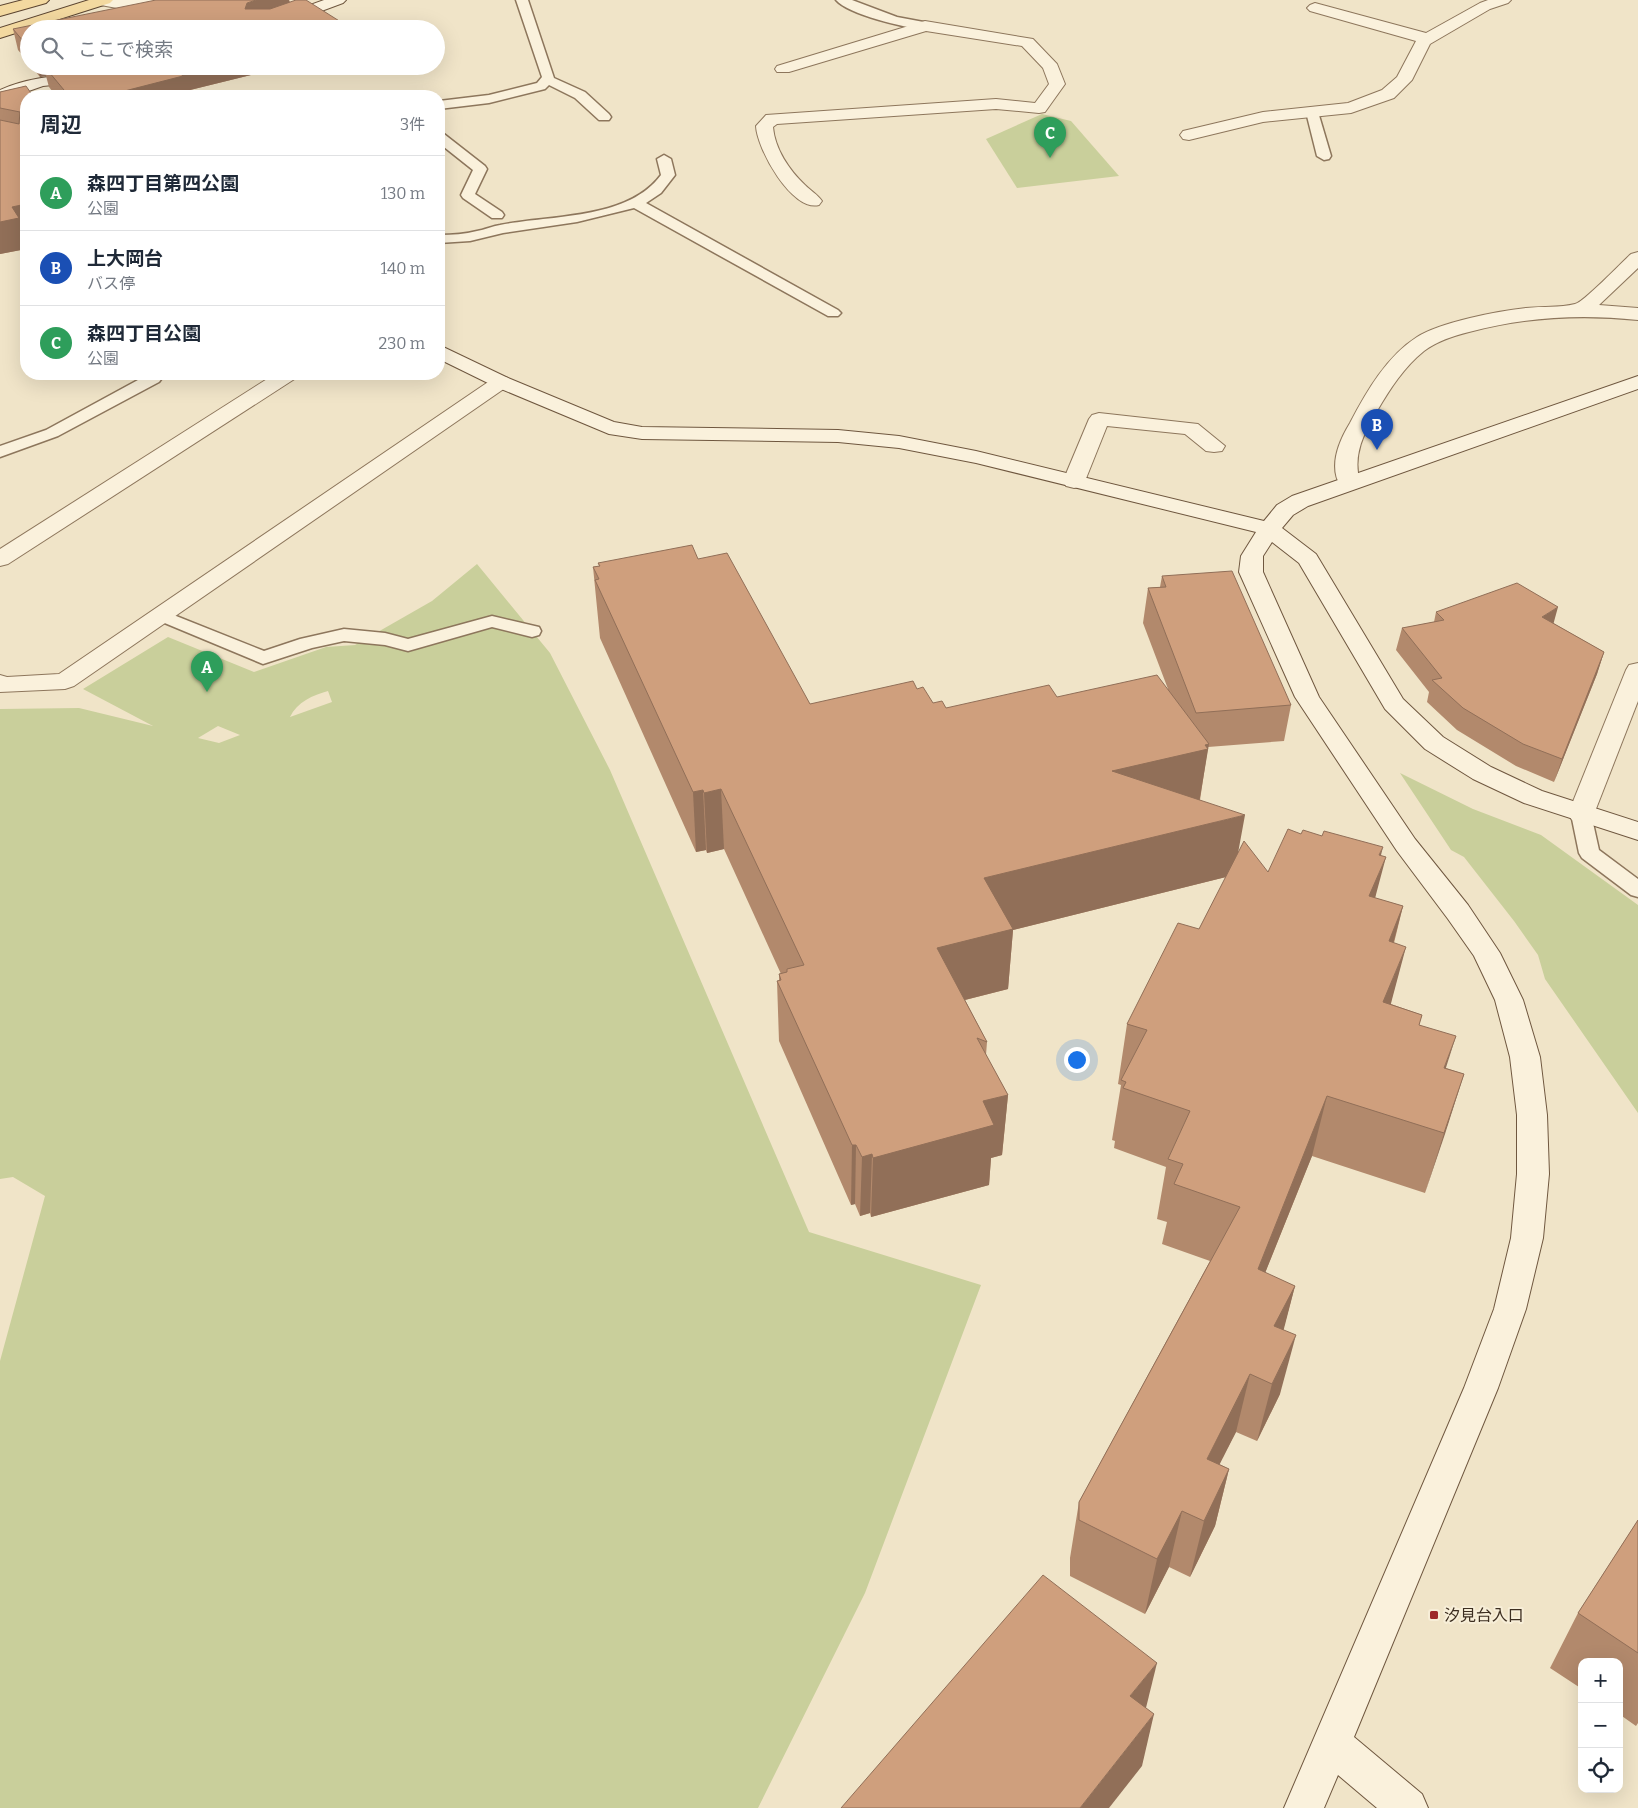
<!DOCTYPE html>
<html lang="ja">
<head>
<meta charset="utf-8">
<style>
	body { margin:0; font-family:Bitter,"Noto Sans JP",serif; background:#f6f6f7; color:#1f2937 }
	.controls { position:absolute; right:15px; bottom:15px; display:grid; overflow:hidden; border-radius:10px; box-shadow:0 5px 20px #0002 }
	.controls button { width:45px; height:45px; display:grid; place-items:center; padding:0; border:0; border-bottom:1px solid #e0e1e3; background:#fff; color:#1f2937; font:25px sans-serif }
	.you { position:absolute; left:1076px; top:1059px; width:18px; height:18px; margin:-12px; border:4px solid #fff; border-radius:50%; background:#1a73e8; box-shadow:0 0 0 8px #1a73e833 }
	.badge { display:grid; place-items:center; width:32px; height:32px; border-radius:50%; background:#db2777; color:#fff; font-size:16px; font-weight:700 }
	.pin { position:absolute; translate:-50% -41px; filter:drop-shadow(0 1px 2px #0008) }
	.pin::after { content:''; position:absolute; top:26px; width:18px; height:15px; background:inherit; clip-path:polygon(0 0,100% 0,50% 100%) }
	.list { margin:0; padding:0; list-style:none }
	h2 { display:flex; justify-content:space-between; align-items:center; height:65px; margin:0; padding:0 20px; font-size:21px }
	h2 small { font-size:16px; font-weight:400; color:#747a83 }
	.list li { display:grid; grid-template-columns:32px 1fr auto; gap:15px; align-items:center; box-sizing:border-box; height:75px; padding:0 20px; border-top:1px solid #e0e1e3 }
	.list b { display:block; font-size:19px; white-space:nowrap }
	.list p { margin:0; font-size:16px; white-space:nowrap; color:#747a83 }
	.list em { font-size:16px; font-style:normal; color:#747a83 }
	.icon { flex:none; width:28px; height:28px; fill:none; stroke:currentColor; stroke-width:2; stroke-linecap:round; stroke-linejoin:round }
	.map { position:relative; flex:none; width:1638px; height:1808px; overflow:hidden }
	.search { position:absolute; background:#fff; box-shadow:0 5px 20px #0002; left:20px; top:20px; width:425px; height:55px; display:flex; align-items:center; gap:12px; box-sizing:border-box; padding:0 18px; border-radius:28px; color:#747a83; font-size:19px }
	.panel { position:absolute; background:#fff; box-shadow:0 5px 20px #0002; left:20px; top:90px; width:425px; height:290px; border-radius:20px }
	.map>svg:first-child { display:block }
</style>
</head>
<body>
<div class="map">
<svg width="1638" height="1808" viewBox="0 0 1638 1808">
	<rect width="100%" height="100%" fill="#f0e4c8"/>
	<g fill="#c9cf9b" fill-rule="evenodd">
		<path d="M1042 114 1071 121 1119 176 1017 188 986 139Z"/>
		<path d="M477 564 550 653 610 770 809 1232 981 1285 865 1593 758 1808H0V1361L45 1196 13 1177 0 1179V709L79 708 153 726 83 689 168 637 254 672 326 647 355 645 432 601ZM328 691 332 702 290 717C297 702 313 695 328 691ZM218 726 240 735 219 743 198 738Z"/>
		<path d="M1400 773 1473 809 1541 835 1638 905V1113L1545 979 1538 955 1514 921 1464 857 1451 850Z"/>
	</g>
	<g fill="none" stroke-linecap="round" stroke-linejoin="round">
		<g stroke="#8d765c" stroke-width="3">
			<g id="lane">
				<path d="M516 0H528L554 78 585 92 609 114 611 117 609 120H599L575 98 549 85 545 89 489 103 439 109V101L489 95 537 83 542 77Z"/>
				<path d="M836 0H852L897 17 929 23 931 26 925 30C904 27 849 15 836 0Z"/>
				<path d="M1312 108 1318 112 1331 156 1329 159 1324 160 1317 156 1306 112Z"/>
				<path d="M439 133 444 134 485 166 487 169 475 194 502 212 504 215 502 218H492L463 198 461 195 473 170 439 143Z"/>
				<path d="M664 155 671 159 675 175 661 193 646 203 838 310 841 313 838 316H828L634 208 577 222 503 233 470 241 439 243V235C452 235 465 234 477 231 485 230 492 226 500 225 550 215 628 220 661 175L657 159Z"/>
				<path d="M149 374H165L159 382 58 436 0 457V446L46 430Z"/>
				<path d="M161 610 264 651 300 639 344 629 385 633 408 639 492 616 539 627 541 631 539 635 532 637 492 627 408 651 385 645 344 641 312 648 263 664 155 619 152 615 155 611Z"/>
				<path d="M1581 807 1588 809 1591 814 1599 850 1638 879V897L1631 895 1582 858 1579 853 1571 814 1574 809Z"/>
			</g>
		</g>
		<g stroke="#8d765c" stroke-width="2">
			<g id="street">
				<path d="M93 0H181L178 3 173 5 128 10 95 4Z"/>
				<path d="M1488 0H1511L1508 3 1490 9 1430 44 1412 80 1394 98 1351 113 1263 122 1189 140 1183 139 1180 135 1183 131 1263 112 1348 103 1382 90 1397 77 1416 41 1310 11 1307 8 1310 5 1315 3 1426 33 1480 3Z"/>
				<path d="M925 21 1033 39 1057 64 1065 84 1045 112 1039 113 996 109 777 124 773 127C775 149 789 170 805 185 810 190 818 195 822 201L819 205C792 212 757 149 756 126L766 115 996 99 1035 103 1049 84 1043 68 1022 46 926 31 789 72H777L775 69 777 66Z"/>
				<path d="M1638 252V268L1599 305 1638 308V320C1580 314 1525 317 1469 332 1453 336 1437 341 1424 351 1404 367 1390 389 1377 411 1364 433 1352 455 1360 482L1357 487 1349 489 1341 487C1328 467 1339 441 1350 423 1366 392 1387 356 1417 337 1441 322 1498 311 1526 308 1542 306 1560 308 1575 304 1583 303 1622 262 1631 254Z"/>
				<path d="M275 374H299L296 378 8 564 0 566V549Z"/>
				<path d="M501 376 508 378 511 382 508 386 74 686 65 689 0 692V675L7 677 59 674 494 378Z"/>
				<path d="M1099 413 1198 424 1225 446 1222 451 1214 452 1206 451 1185 434 1107 426 1085 481 1082 486 1074 488 1066 486 1063 481 1089 419 1092 415Z"/>
				<path d="M1638 663V701L1594 814 1590 820 1581 823 1572 820 1568 814 1626 670 1629 665Z"/>
			</g>
		</g>
		<g stroke="#6f573f" stroke-width="2">
			<g id="secondary">
				<path d="M324 0H346L343 3 273 29H250L252 26Z"/>
				<path d="M131 66H158L156 69 120 78 43 86 0 101V90C42 71 87 77 131 66Z"/>
				<path d="M439 345 508 378 614 422 642 427 838 430 899 436 976 451 1264 521 1277 505 1292 496 1638 376V389L1308 506 1293 515 1282 528 1316 554 1403 699 1443 737 1491 767 1542 791 1638 822V840L1524 803 1473 779 1425 749 1385 709 1299 563 1272 542 1263 556V572L1319 697 1415 839 1468 905 1500 953 1523 1000 1540 1057 1547 1115 1549 1174 1543 1238 1526 1309 1498 1388 1354 1737 1422 1794 1428 1808H1377L1338 1775 1324 1808H1284L1464 1388 1494 1309 1511 1238 1517 1174V1115L1510 1057 1495 1000 1474 956 1448 919 1397 851 1295 697 1239 572 1241 556 1256 532 976 463 899 448 838 442 642 439 609 434 494 386 439 359Z"/>
			</g>
		</g>
		<g stroke="#5b4430" stroke-width="2">
			<g id="primary">
				<path d="M23 0H49L46 3 0 16V6Z"/>
				<path d="M89 0H113L110 3 0 38V28Z"/>
			</g>
		</g>
		<use href="#lane" fill="#faf1dc" fill-rule="evenodd"/>
		<use href="#street" fill="#faf1dc" fill-rule="evenodd"/>
		<use href="#secondary" fill="#faf1dc" fill-rule="evenodd"/>
		<use href="#primary" fill="#f3d9a0" fill-rule="evenodd"/>
	</g>
	<g fill="#b2896c">
		<path d="M289 0 290 2 352 29H29V63L18 50 13 29Z"/>
		<path d="M31 66H288L186 91 187 96H56L49 87 46 76 40 77Z"/>
		<path d="M26 86 24 236 26 244V249L0 254V92Z"/>
		<path d="M698 559 810 704 917 689 933 703 946 708 1057 697 1168 689 1143 623 1148 588 1160 587 1162 576 1291 705 1284 741 1208 747 1200 800 1238 852 1268 872 1301 834 1381 856 1375 898 1403 906 1394 943 1391 1004 1422 1015 1419 1025 1446 1068 1464 1074 1425 1193 1312 1156 1265 1273 1295 1286 1283 1330 1280 1394 1257 1441 1236 1432 1219 1464 1229 1469 1215 1526 1190 1577 1169 1567 1145 1614 1070 1576V1558L1079 1502 1210 1261 1162 1244 1167 1222 1157 1219 1166 1167 1114 1148 1115 1141 1112 1140 1121 1085 1118 1084 1127 1024 1199 929 1226 877 1013 930 1008 989 965 1000 987 1042 986 1055 1008 1095 1002 1155 991 1158 989 1185 871 1217 870 1213 860 1216 855 1204 851 1205 779 1041 777 981H779V974H781L724 849 707 853 706 850 696 852 600 638 593 567 599 566 598 563Z"/>
		<path d="M1436 612 1553 623 1604 652 1597 674 1554 782 1516 766 1457 730 1427 702 1429 692 1396 650 1402 628 1434 622Z"/>
		<path d="M1638 1520V1723L1636 1726 1619 1714V1662H1582V1689L1550 1668 1578 1613Z"/>
	</g>
	<g fill="#916f58">
		<path d="M256 0H289L291 10 245 9 247 3Z"/>
		<path d="M37 66H43L46 76 40 77Z"/>
		<path d="M192 66H288L186 91 187 96H105L176 70Z"/>
		<path d="M26 204V236H24L26 244V249L0 254V222L12 207Z"/>
		<path d="M1558 607 1552 629 1542 617Z"/>
		<path d="M1604 652 1597 674 1554 782 1562 759Z"/>
		<path d="M1209 744 1198 809 1112 771 1205 745Z"/>
		<path d="M721 789 724 849 707 853 704 793Z"/>
		<path d="M703 790 706 850 696 852 693 792Z"/>
		<path d="M1245 815 1234 875 1013 930 1008 989 933 1008 937 948 984 878Z"/>
		<path d="M1383 847 1373 887 1386 857 1370 917 1354 956 1379 855Z"/>
		<path d="M1403 906 1387 967 1389 941Z"/>
		<path d="M1406 947 1390 1007 1383 1002Z"/>
		<path d="M1456 1036 1437 1096 1426 1128 1444 1068Z"/>
		<path d="M1464 1074 1445 1134 1425 1193 1444 1133Z"/>
		<path d="M1008 1095 1002 1155 991 1158 989 1185 871 1217 873 1158 983 1101Z"/>
		<path d="M1327 1096 1312 1156 1243 1328 1258 1269Z"/>
		<path d="M852 1145H856L855 1204 851 1205Z"/>
		<path d="M872 1154 870 1213 860 1216 862 1157Z"/>
		<path d="M1295 1286 1280 1344 1274 1326Z"/>
		<path d="M1296 1335 1280 1394 1257 1441 1272 1384Z"/>
		<path d="M1250 1374 1236 1432 1194 1515 1207 1459Z"/>
		<path d="M1229 1469 1215 1526 1190 1577 1204 1521Z"/>
		<path d="M1182 1511 1169 1567 1145 1614 1157 1559Z"/>
		<path d="M1157 1663 1144 1716 1130 1696Z"/>
		<path d="M1154 1714 1142 1766 1109 1808H1080Z"/>
	</g>
	<g fill="#cf9f7d" stroke="#916f58">
		<path d="M156 0H256L247 3 245 9H270L296 0H306L352 29H29V48L13 29Z"/>
		<path d="M44 66H192L176 70 183 76 105 96H69Z"/>
		<path d="M26 86 33 96H26V204L12 207 19 218 0 222V120L19 124 20 112 0 108V92Z"/>
		<path d="M692 545 698 559 727 553 810 704 913 681 917 689 923 687 933 703 942 701 946 708 1049 685 1057 697 1157 675 1209 744 1205 745 1208 749 1112 771 1245 815 984 878 1013 929 937 948 987 1042 977 1038 1008 1095 983 1101 994 1125 873 1158 872 1154 862 1157 856 1145H852L777 981 781 980 779 974 787 972V969L804 965 721 789 704 793 703 790 693 792 595 580 599 579 593 567 600 566 598 563Z"/>
		<path d="M1232 571 1291 705 1196 713 1148 588 1166 587 1162 576Z"/>
		<path d="M1517 583 1558 607 1542 617 1604 652 1562 759 1523 744 1463 708 1432 680 1442 678 1402 628 1444 620 1436 612Z"/>
		<path d="M1288 829 1301 834 1303 830 1322 836 1324 831 1383 847 1379 855 1386 857 1369 896 1403 906 1389 941 1406 947 1383 1002 1422 1015 1419 1025 1456 1036 1444 1068 1464 1074 1444 1133 1327 1096 1258 1269 1295 1286 1274 1326 1296 1335 1272 1384 1250 1374 1207 1459 1229 1469 1204 1521 1182 1511 1157 1559 1079 1520V1502L1240 1207 1174 1184 1183 1164 1168 1159 1190 1111 1123 1088 1126 1082 1121 1080 1147 1030 1127 1024 1178 923 1199 929 1244 841 1268 872Z"/>
		<path d="M1638 1520V1653L1578 1613Z"/>
		<path d="M1043 1575 1157 1663 1130 1696 1154 1714 1080 1808H841Z"/>
	</g>
	<rect fill="#9e2a2b" stroke="#f7eed8" stroke-width="2" x="1429" y="1610" width="10" height="10" rx="2.5"/>
	<g text-anchor="middle" stroke-width="4" stroke-linejoin="round" paint-order="stroke">
		<g font-size="16" fill="#3d2e20" stroke="#f7eed8" text-anchor="start">
			<text x="1444" y="1621">汐見台入口</text>
		</g>
	</g>
</svg>
<div class="controls">
<button>+</button>
<button>−</button>
<button><svg class="icon" aria-label="locate" viewBox="0 0 24 24"><circle cx="12" cy="12" r="6"/><path d="M12 2v4M12 18v4M2 12h4M18 12h4"/></svg></button>
</div>
<div class="you"></div>
<div class="pin badge" style="left:207px;top:692px;background:#2e9e5b">A</div>
<div class="pin badge" style="left:1377px;top:450px;background:#1a4fb4">B</div>
<div class="pin badge" style="left:1050px;top:158px;background:#2e9e5b">C</div>
<div class="search"><svg class="icon" aria-label="search" viewBox="0 0 24 24"><circle cx="10" cy="10" r="6"/><path d="M15 15l6 6"/></svg>ここで検索</div>
<section class="panel">
<h2>周辺<small>3件</small></h2>
<ul class="list">
<li><span class="badge" style="background:#2e9e5b">A</span><div><b>森四丁目第四公園</b><p>公園</p></div><em>130 m</em></li>
<li><span class="badge" style="background:#1a4fb4">B</span><div><b>上大岡台</b><p>バス停</p></div><em>140 m</em></li>
<li><span class="badge" style="background:#2e9e5b">C</span><div><b>森四丁目公園</b><p>公園</p></div><em>230 m</em></li>
</ul>
</section>
</div>
</body>
</html>
